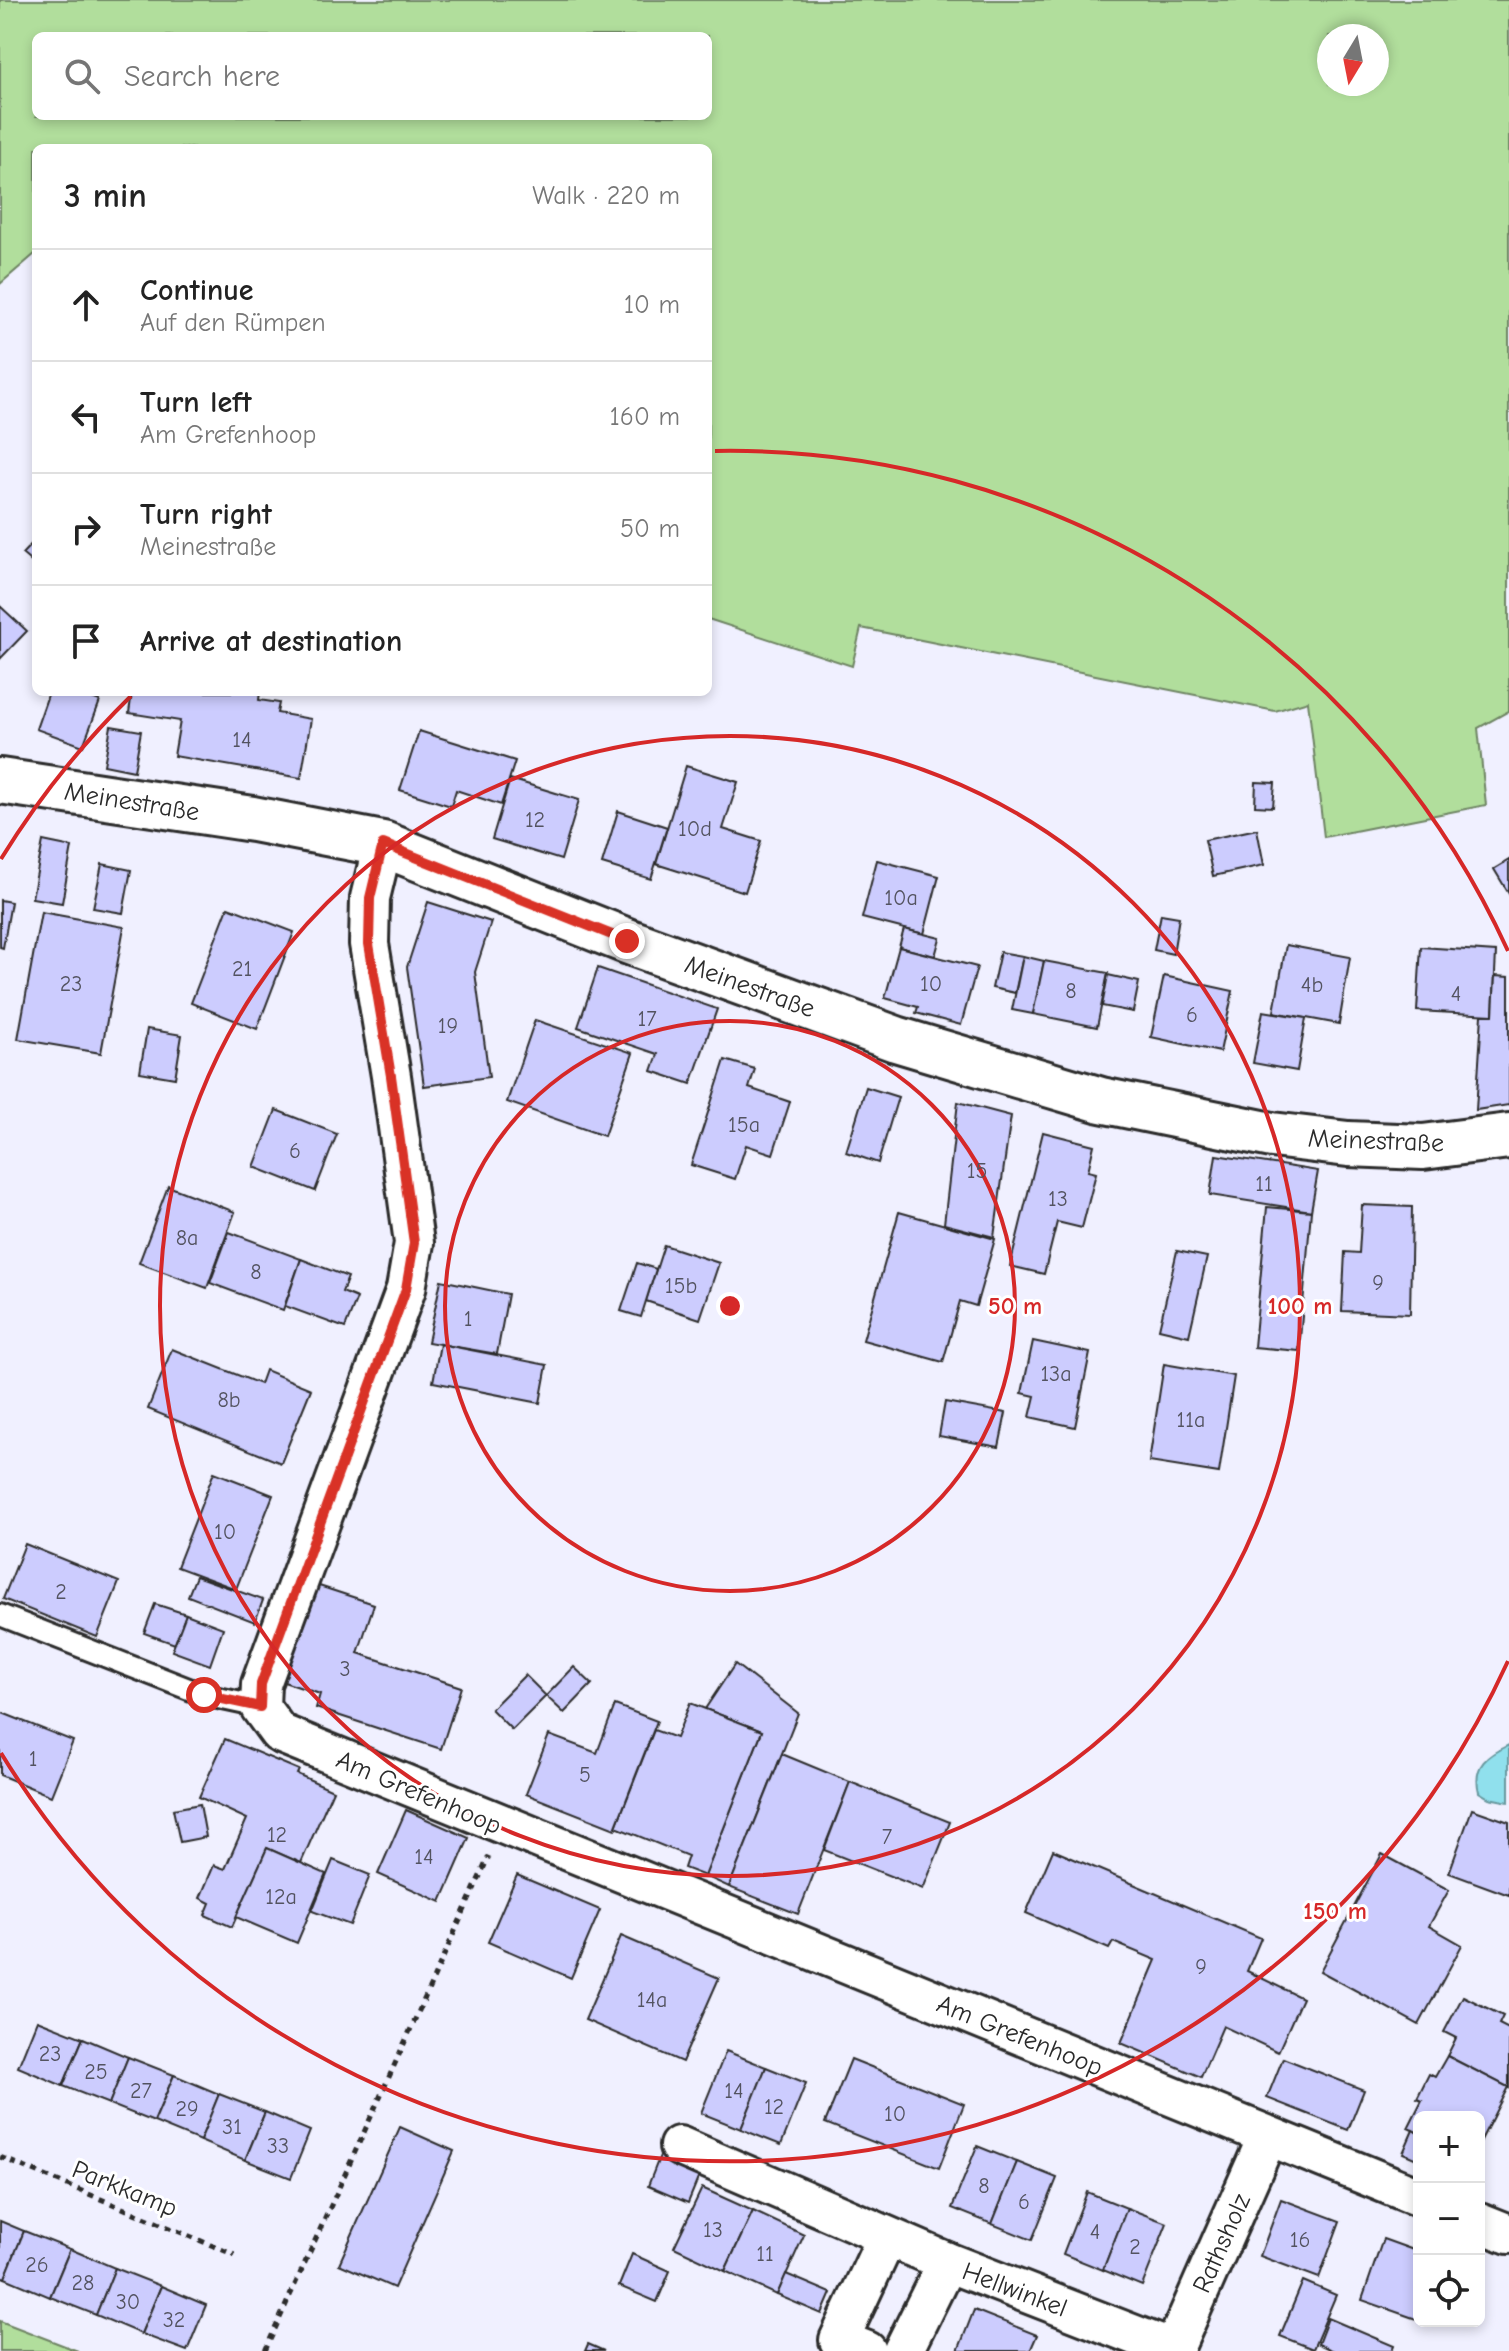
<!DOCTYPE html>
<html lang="en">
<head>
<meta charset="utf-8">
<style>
	body { margin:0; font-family:"Comic Neue",sans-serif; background:#f2f2f2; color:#222 }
	.controls { position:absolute; right:24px; bottom:24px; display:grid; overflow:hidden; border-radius:12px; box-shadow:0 4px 12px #0003 }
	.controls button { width:72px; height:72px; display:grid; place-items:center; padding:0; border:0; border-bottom:2px solid #e0e0e0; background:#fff; color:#222; font:40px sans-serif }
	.compass { position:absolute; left:1317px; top:24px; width:72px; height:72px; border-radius:50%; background:#fff; box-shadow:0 4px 12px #0003; rotate:190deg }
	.stop { position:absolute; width:24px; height:24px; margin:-18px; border:6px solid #d93025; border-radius:50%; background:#fff }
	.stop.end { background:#d93025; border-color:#fff; box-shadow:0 2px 8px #0008 }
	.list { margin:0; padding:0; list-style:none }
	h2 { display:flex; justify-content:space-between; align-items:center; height:104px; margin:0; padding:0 32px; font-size:34px }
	h2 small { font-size:26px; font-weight:400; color:#767676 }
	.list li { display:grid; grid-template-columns:52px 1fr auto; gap:24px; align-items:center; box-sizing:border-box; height:112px; padding:0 32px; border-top:2px solid #e0e0e0 }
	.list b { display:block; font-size:30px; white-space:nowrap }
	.list p { margin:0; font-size:26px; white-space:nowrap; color:#767676 }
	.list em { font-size:26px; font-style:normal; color:#767676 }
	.icon { flex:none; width:44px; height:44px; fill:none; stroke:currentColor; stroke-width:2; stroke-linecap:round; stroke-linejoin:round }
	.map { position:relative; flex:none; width:1509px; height:2351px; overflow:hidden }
	.search { position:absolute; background:#fff; box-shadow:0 4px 12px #0003; left:32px; top:32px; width:680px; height:88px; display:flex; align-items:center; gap:20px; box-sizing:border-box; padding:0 28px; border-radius:12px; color:#767676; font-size:30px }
	.panel { position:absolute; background:#fff; box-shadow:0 4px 12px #0003; left:32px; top:144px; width:680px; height:552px; border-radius:12px }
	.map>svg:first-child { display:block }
</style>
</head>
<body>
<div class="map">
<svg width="1509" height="2351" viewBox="0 0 1509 2351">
	<rect width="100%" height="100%" fill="#f0f0ff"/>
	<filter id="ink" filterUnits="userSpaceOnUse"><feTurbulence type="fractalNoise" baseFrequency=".0125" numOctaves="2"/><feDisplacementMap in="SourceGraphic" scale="16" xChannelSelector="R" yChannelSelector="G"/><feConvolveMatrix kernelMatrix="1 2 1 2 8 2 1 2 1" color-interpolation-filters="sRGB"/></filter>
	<g filter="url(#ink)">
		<g fill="#b1de9c" stroke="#6e8464" stroke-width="2" fill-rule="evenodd">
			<path d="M0 0H1509V711L1478 728 1486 805 1324 837 1308 701 1275 711 861 628 852 666 708 619V148H36V253L0 284ZM36 36H708V116H36ZM1329 36H1377V84H1329Z"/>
			<path d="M0 2321 78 2351H0Z"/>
		</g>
		<path fill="#90e0ed" stroke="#68989f" stroke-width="2" d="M1509 1745V1802L1489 1798 1479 1792C1472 1765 1488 1755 1509 1745Z"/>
		<g fill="#ccccfe" stroke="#2b2b2b" stroke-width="2">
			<path d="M36 539V566L22 554Z"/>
			<path d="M0 606 27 631 0 659Z"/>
			<path d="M49 692H76L100 701 83 746 36 729Z"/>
			<path d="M132 692H260L259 700 279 703 277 713 311 719 301 778 174 756 180 721 129 713Z"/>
			<path d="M111 726 141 731 134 771 104 765Z"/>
			<path d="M419 731 515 761 501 805 456 790 451 806 400 790Z"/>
			<path d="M686 766 738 782 723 829 761 841 745 892 656 864Z"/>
			<path d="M510 779 579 800 561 860 492 839Z"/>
			<path d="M1256 782 1275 783 1273 807 1255 806Z"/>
			<path d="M618 811 667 827 651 879 602 864Z"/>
			<path d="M1257 829 1264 865 1213 876 1205 840Z"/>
			<path d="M43 841 72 847 62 903 32 898Z"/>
			<path d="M877 860 939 876 924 934 862 918Z"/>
			<path d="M1509 860V894L1494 869Z"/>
			<path d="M102 864 131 870 123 913 93 908Z"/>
			<path d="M0 900 11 902 3 948 0 947Z"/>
			<path d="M428 902 491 922 475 972 489 1077 424 1086 407 967Z"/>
			<path d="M228 907 294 932 257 1029 191 1003Z"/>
			<path d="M41 912 124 927 101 1053 18 1039Z"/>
			<path d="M1161 914 1179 917 1173 954 1154 950Z"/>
			<path d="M904 929 940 938 935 956 899 947Z"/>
			<path d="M1286 945 1350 957 1339 1024 1274 1012Z"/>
			<path d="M899 947 977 967 961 1025 916 1013 918 1007 885 998Z"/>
			<path d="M1421 947 1496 952 1493 1015 1417 1011Z"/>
			<path d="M1000 952 1023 956 1015 993 992 988Z"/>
			<path d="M1023 956 1044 961 1033 1014 1012 1010Z"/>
			<path d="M1044 961 1108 973 1097 1027 1033 1014Z"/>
			<path d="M598 968 717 1009 691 1084 652 1071 658 1054 578 1027Z"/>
			<path d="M1108 975 1139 982 1133 1012 1102 1006Z"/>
			<path d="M1164 976 1233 991 1220 1052 1151 1037Z"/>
			<path d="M1495 976 1509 977V1105L1476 1110 1482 1015H1493Z"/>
			<path d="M1263 1011 1306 1018 1297 1071 1253 1063Z"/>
			<path d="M535 1020 633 1053 604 1136 507 1102Z"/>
			<path d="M147 1029 182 1035 175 1078 140 1072Z"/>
			<path d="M725 1060 755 1069 749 1088 790 1102 773 1154 746 1145 735 1179 691 1165Z"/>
			<path d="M866 1087 898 1097 878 1163 846 1152Z"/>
			<path d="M958 1102 1011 1116 994 1237 944 1224Z"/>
			<path d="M276 1110 337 1134 315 1191 254 1167Z"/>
			<path d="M1043 1132 1094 1145 1088 1171 1096 1173 1082 1228 1057 1222 1044 1274 1010 1266Z"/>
			<path d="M1216 1155 1318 1171 1311 1211 1210 1195Z"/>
			<path d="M168 1186 235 1212 207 1288 139 1263Z"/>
			<path d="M1362 1205 1412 1207 1410 1314 1342 1311 1345 1252 1359 1253Z"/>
			<path d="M1267 1207 1311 1211 1299 1351 1254 1347Z"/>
			<path d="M899 1212 995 1239 976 1306 960 1301 943 1362 863 1340Z"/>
			<path d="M229 1232 301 1259 283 1310 210 1283Z"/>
			<path d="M664 1245 719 1263 700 1319 646 1301Z"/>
			<path d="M1177 1251 1207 1257 1189 1336 1159 1329Z"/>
			<path d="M301 1259 348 1277 342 1292 357 1298 345 1328 285 1306Z"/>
			<path d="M637 1263 656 1269 641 1317 621 1311Z"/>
			<path d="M441 1280 508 1294 497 1354 428 1342Z"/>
			<path d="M1033 1341 1090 1353 1075 1427 1030 1417 1035 1396 1022 1393Z"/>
			<path d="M440 1344 547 1365 540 1403 433 1382Z"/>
			<path d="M172 1349 260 1384 265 1370 311 1389 281 1463 148 1409Z"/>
			<path d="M1164 1364 1234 1376 1219 1473 1149 1462Z"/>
			<path d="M945 1402 1006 1413 999 1447 939 1436Z"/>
			<path d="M214 1472 273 1495 236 1589 177 1567Z"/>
			<path d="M25 1544 119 1582 97 1637 3 1599Z"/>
			<path d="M196 1576 263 1600 255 1622 188 1596Z"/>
			<path d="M316 1585 374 1604 358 1653 461 1687 441 1749 316 1708 320 1694 284 1682Z"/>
			<path d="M155 1604 186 1614 175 1644 144 1633Z"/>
			<path d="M186 1614 223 1628 210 1665 172 1651Z"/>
			<path d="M735 1664 798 1713 729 1887 705 1876 762 1731 705 1709Z"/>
			<path d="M574 1667 592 1684 564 1713 546 1696Z"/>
			<path d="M525 1675 546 1696 512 1730 491 1709Z"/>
			<path d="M690 1703 762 1731 705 1876 684 1868 688 1856 616 1827 654 1730 676 1738Z"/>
			<path d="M615 1705 657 1721 615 1829 526 1794 549 1735 597 1753Z"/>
			<path d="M0 1712 73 1741 51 1796 0 1775Z"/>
			<path d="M225 1739 299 1770 297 1774 333 1790 301 1863 267 1848 232 1927 205 1915 210 1903 200 1898 214 1865 225 1869 247 1819 199 1797Z"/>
			<path d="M782 1754 850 1782 798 1914 729 1887Z"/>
			<path d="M850 1782 950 1822 923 1889 824 1850Z"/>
			<path d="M200 1804 206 1837 180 1842 173 1809Z"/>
			<path d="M1472 1809 1509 1822V1895L1449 1873Z"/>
			<path d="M406 1810 469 1838 441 1902 378 1874Z"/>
			<path d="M267 1848 326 1874 297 1943 236 1917Z"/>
			<path d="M1053 1850 1261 1938 1247 1971 1302 1998 1278 2052 1223 2026 1201 2077 1121 2043 1156 1960 1113 1942 1109 1949 1026 1913Z"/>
			<path d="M1382 1854 1449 1890 1429 1926 1462 1945 1419 2025 1320 1971Z"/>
			<path d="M333 1860 370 1875 350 1925 312 1911Z"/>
			<path d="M517 1875 600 1910 571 1978 488 1942Z"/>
			<path d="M621 1936 719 1978 682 2062 585 2020Z"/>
			<path d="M1463 1996 1503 2016 1499 2024 1509 2029V2088L1447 2056 1456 2038 1444 2032Z"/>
			<path d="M37 2020 83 2038 63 2086 18 2067Z"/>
			<path d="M83 2038 128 2057 109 2104 63 2086Z"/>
			<path d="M726 2051 766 2067 741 2129 701 2113Z"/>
			<path d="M1447 2056 1508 2087 1479 2144V2117H1419V2133L1408 2128 1422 2100 1417 2098 1429 2074 1435 2077Z"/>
			<path d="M128 2057 174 2075 154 2122 109 2104Z"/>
			<path d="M1283 2058 1364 2090 1348 2130 1267 2098Z"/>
			<path d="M851 2059 964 2104 939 2168 825 2123Z"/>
			<path d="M766 2067 806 2083 781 2145 741 2129Z"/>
			<path d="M174 2075 219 2094 200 2141 154 2122Z"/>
			<path d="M219 2094 265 2112 245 2160 200 2141Z"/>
			<path d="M265 2112 310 2131 291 2178 245 2160Z"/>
			<path d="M400 2127 454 2151 394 2288 339 2264Z"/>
			<path d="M1413 2130 1419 2134V2160L1403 2153Z"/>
			<path d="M977 2146 1017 2162 992 2224 952 2208Z"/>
			<path d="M661 2153 702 2169 688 2203 648 2186Z"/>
			<path d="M1017 2162 1057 2178 1032 2240 992 2224Z"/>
			<path d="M702 2188 753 2211 725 2271 674 2247Z"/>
			<path d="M1087 2192 1127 2208 1103 2270 1063 2254Z"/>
			<path d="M1281 2199 1340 2221 1319 2278 1260 2256Z"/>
			<path d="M1127 2208 1167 2223 1142 2286 1103 2270Z"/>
			<path d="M753 2211 804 2235 777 2295 725 2271Z"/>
			<path d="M0 2221 24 2231 5 2278 0 2276Z"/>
			<path d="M24 2231 70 2249 50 2297 5 2278Z"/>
			<path d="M1383 2239 1419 2252V2320L1362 2300Z"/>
			<path d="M70 2249 115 2268 96 2315 50 2297Z"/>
			<path d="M632 2254 670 2271 657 2302 619 2286Z"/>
			<path d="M115 2268 161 2286 141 2334 96 2315Z"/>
			<path d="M786 2274 831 2293 822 2314 777 2295Z"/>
			<path d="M1303 2281 1336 2295 1313 2349 1280 2336Z"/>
			<path d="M161 2286 206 2305 187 2351 141 2334Z"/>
			<path d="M974 2310 1037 2335 1030 2351H958Z"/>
			<path d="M1328 2318 1394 2346 1392 2351H1334L1318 2344Z"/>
			<path d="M588 2344 604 2351H585Z"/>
		</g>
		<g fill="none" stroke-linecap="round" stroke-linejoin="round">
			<g stroke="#2b2b2b" stroke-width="26">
				<path id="service" d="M0 1615 204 1695 260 1707"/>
			</g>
			<g stroke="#2b2b2b" stroke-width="44">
				<g id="minor">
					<path d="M383 844 370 898 369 944 391 1076 414 1243 406 1289 261 1684 260 1707 279 1733 1419 2197"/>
					<path d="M679 2146 947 2262 1173 2350"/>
					<path d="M1479 2222 1509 2234"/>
					<path d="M867 2351 839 2340 887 2237"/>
					<path d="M903 2351 947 2262"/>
					<path d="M1173 2351 1268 2136"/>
				</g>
			</g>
			<g stroke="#2b2b2b" stroke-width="50">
				<path id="tertiary" d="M0 781 253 819 383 844 627 941 896 1039 1101 1100 1272 1135 1348 1144 1423 1147 1509 1136"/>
			</g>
			<g stroke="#2b2b2b" stroke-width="5" stroke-dasharray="6 6" stroke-linecap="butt">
				<path d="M0 2157 235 2255"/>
				<path d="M265 2351 489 1856"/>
			</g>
			<use href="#service" stroke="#fff" stroke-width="20"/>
			<use href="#minor" stroke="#fff" stroke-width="38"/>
			<use href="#tertiary" stroke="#fff" stroke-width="44"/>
		</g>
	</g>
	<g fill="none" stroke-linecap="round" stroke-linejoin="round" filter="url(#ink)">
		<path stroke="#d93025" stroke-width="10" d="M204 1695 260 1707 261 1684 406 1289 414 1243 391 1076 369 944 370 898 383 844 627 941"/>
	</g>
	<g fill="none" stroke="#d62828" stroke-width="4">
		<circle cx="730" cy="1306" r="285"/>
		<circle cx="730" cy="1306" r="570"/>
		<path d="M1508 1661A855 855 0 0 1 1 1753M1 859A855 855 0 0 1 131 696M715 451A855 855 0 0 1 1508 951"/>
	</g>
	<g text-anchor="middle" stroke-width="6" stroke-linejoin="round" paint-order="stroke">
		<g font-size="22" fill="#535360">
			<text x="242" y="747">14</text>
			<text x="535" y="827">12</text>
			<text x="695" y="836">10d</text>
			<text x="901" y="905">10a</text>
			<text x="242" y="976">21</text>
			<text x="71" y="991">23</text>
			<text x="931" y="991">10</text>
			<text x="1312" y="992">4b</text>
			<text x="1071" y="998">8</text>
			<text x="1456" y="1001">4</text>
			<text x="1192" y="1022">6</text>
			<text x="647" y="1026">17</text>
			<text x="448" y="1033">19</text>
			<text x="744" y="1132">15a</text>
			<text x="295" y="1158">6</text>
			<text x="977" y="1178">15</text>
			<text x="1264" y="1191">11</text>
			<text x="1058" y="1206">13</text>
			<text x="187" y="1245">8a</text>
			<text x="256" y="1279">8</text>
			<text x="1378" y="1290">9</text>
			<text x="681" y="1293">15b</text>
			<text x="468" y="1326">1</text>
			<text x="1056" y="1381">13a</text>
			<text x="229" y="1407">8b</text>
			<text x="1191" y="1427">11a</text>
			<text x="225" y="1539">10</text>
			<text x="61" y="1599">2</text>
			<text x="345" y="1676">3</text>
			<text x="33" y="1766">1</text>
			<text x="585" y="1782">5</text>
			<text x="277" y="1842">12</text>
			<text x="887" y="1844">7</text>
			<text x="424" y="1864">14</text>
			<text x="281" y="1904">12a</text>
			<text x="1201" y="1974">9</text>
			<text x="652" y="2007">14a</text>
			<text x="50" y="2061">23</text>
			<text x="96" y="2079">25</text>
			<text x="141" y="2098">27</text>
			<text x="734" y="2098">14</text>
			<text x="774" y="2114">12</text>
			<text x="187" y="2116">29</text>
			<text x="895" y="2121">10</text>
			<text x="232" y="2134">31</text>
			<text x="278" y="2153">33</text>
			<text x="984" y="2193">8</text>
			<text x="1024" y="2209">6</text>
			<text x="713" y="2237">13</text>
			<text x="1095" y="2239">4</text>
			<text x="1300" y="2247">16</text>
			<text x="1135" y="2254">2</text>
			<text x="765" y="2261">11</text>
			<text x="37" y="2272">26</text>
			<text x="83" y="2290">28</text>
			<text x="128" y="2309">30</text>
			<text x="174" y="2327">32</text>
		</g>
		<g font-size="26" fill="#2b2b2b" stroke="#fff">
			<text transform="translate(132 801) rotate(9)" y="9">Meinestraße</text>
			<text transform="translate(750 986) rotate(20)" y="9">Meinestraße</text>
			<text transform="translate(1376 1140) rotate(2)" y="9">Meinestraße</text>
			<text transform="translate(419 1792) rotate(23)" y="9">Am Grefenhoop</text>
			<text transform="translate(1020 2035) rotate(22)" y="9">Am Grefenhoop</text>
			<text transform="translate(125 2188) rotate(22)" y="9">Parkkamp</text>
			<text transform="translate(1221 2243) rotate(-66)" y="9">Rathsholz</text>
			<text transform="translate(1015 2289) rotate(21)" y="9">Hellwinkel</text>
		</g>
	</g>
	<circle cx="730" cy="1306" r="12" fill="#d62828" stroke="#fff" stroke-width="4"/>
	<g font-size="24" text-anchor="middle" font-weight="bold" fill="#d62828" stroke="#fff" stroke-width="6" stroke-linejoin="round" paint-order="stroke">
		<text x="1015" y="1314">50 m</text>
		<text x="1300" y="1314">100 m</text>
		<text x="1335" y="1919">150 m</text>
	</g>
</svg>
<div class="controls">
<button>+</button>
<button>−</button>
<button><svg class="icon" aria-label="locate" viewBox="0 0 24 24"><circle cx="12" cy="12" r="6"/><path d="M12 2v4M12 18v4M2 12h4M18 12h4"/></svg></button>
</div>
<svg class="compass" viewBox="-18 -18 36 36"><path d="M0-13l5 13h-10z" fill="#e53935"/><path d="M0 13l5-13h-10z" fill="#767676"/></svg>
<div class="stop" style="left:204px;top:1695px"></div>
<div class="stop end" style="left:627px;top:941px"></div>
<div class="search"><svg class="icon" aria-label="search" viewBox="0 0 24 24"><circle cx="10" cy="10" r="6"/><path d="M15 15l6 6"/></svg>Search here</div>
<section class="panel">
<h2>3 min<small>Walk · 220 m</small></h2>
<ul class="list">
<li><svg class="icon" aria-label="ahead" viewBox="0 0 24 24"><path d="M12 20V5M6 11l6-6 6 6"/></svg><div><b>Continue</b><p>Auf den Rümpen</p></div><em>10 m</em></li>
<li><svg class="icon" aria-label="left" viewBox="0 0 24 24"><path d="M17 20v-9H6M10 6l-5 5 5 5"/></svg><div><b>Turn left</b><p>Am Grefenhoop</p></div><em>160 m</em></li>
<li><svg class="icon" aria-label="right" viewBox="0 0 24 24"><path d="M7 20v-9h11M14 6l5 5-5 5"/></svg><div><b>Turn right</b><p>Meinestraße</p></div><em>50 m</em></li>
<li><svg class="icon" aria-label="arrive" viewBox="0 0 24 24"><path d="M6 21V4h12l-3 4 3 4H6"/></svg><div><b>Arrive at destination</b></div></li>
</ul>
</section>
</div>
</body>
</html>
